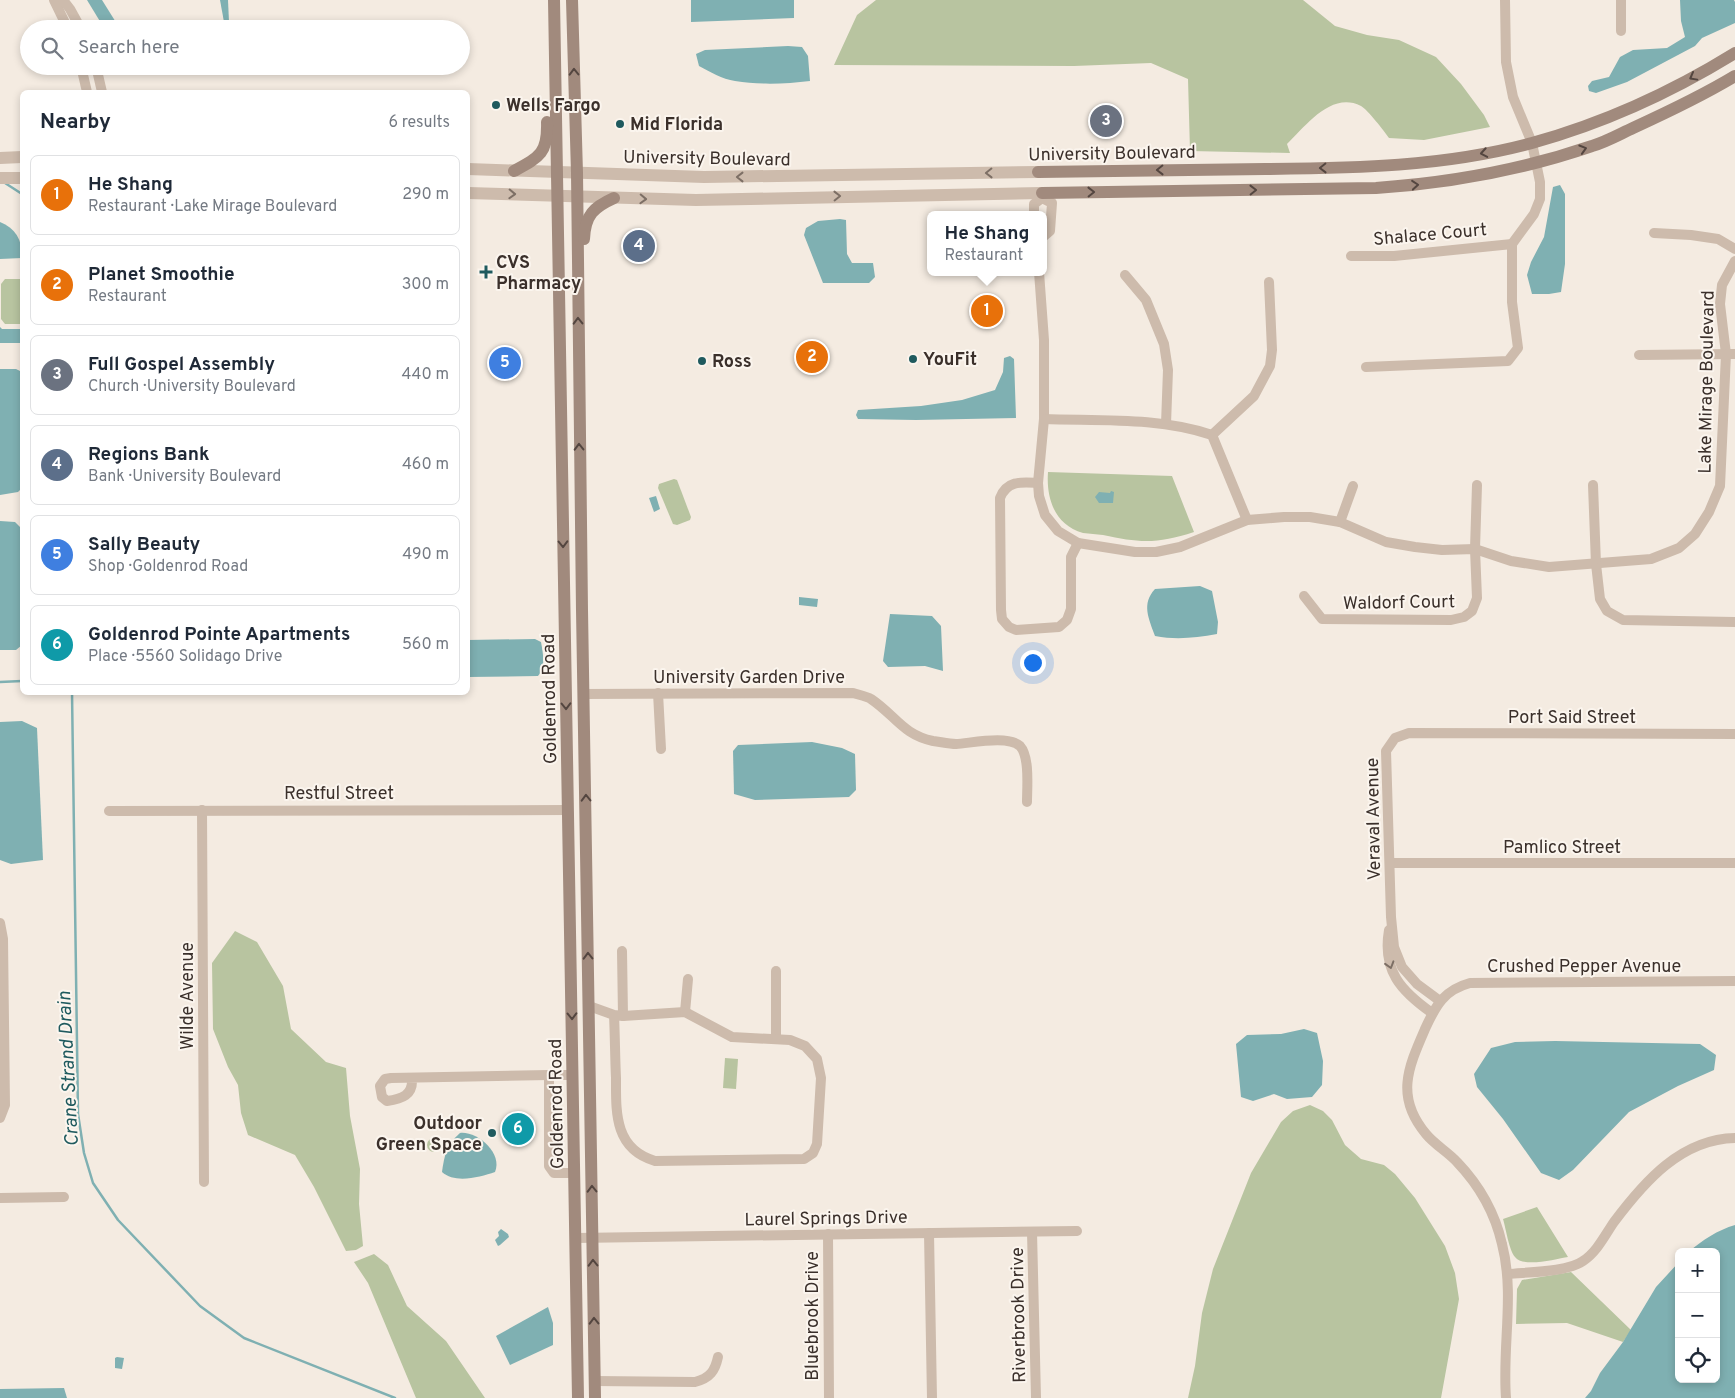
<!DOCTYPE html>
<html lang="en">
<head>
<meta charset="utf-8">
<style>
	body { margin:0; font-family:Overpass,sans-serif; background:#f6f6f7; color:#1f2937 }
	.controls { position:absolute; right:15px; bottom:15px; display:grid; overflow:hidden; border-radius:8px; box-shadow:0 2px 8px #0003 }
	.controls button { width:45px; height:45px; display:grid; place-items:center; padding:0; border:0; border-bottom:1px solid #e0e1e3; background:#fff; color:#1f2937; font:25px sans-serif }
	.you { position:absolute; left:1032px; top:662px; width:18px; height:18px; margin:-12px; border:4px solid #fff; border-radius:50%; background:#1a73e8; box-shadow:0 0 0 8px #1a73e833 }
	.badge { display:grid; place-items:center; width:32px; height:32px; border-radius:50%; background:#2563eb; color:#fff; font-size:16px; font-weight:700 }
	.pin { position:absolute; translate:-50% -50%; border:2px solid #fff; box-shadow:0 1px 5px #0006 }
	.popup { position:absolute; left:927px; top:211px; width:120px; height:65px; box-sizing:border-box; display:grid; place-content:center; border-radius:8px; background:#fff; filter:drop-shadow(0 1px 4px #0005); font-size:16px; white-space:nowrap; color:#747a83 }
	.popup b { font-size:19px; color:#1f2937 }
	.popup::after { content:''; position:absolute; left:50%; top:100%; margin-left:-10px; border:10px solid transparent; border-top-color:#fff }
	.list { margin:0; padding:0; list-style:none }
	h2 { display:flex; justify-content:space-between; align-items:center; height:65px; margin:0; padding:0 20px; font-size:21px }
	h2 small { font-size:16px; font-weight:400; color:#747a83 }
	.list li { display:grid; grid-template-columns:32px 1fr auto; gap:15px; align-items:center; box-sizing:border-box; height:80px; margin:0 10px 10px; padding:0 10px; border:1px solid #e0e1e3; border-radius:8px }
	.list b { display:block; font-size:19px; white-space:nowrap }
	.list p { margin:0; font-size:16px; white-space:nowrap; color:#747a83 }
	.list em { font-size:16px; font-style:normal; color:#747a83 }
	.icon { flex:none; width:28px; height:28px; fill:none; stroke:currentColor; stroke-width:2; stroke-linecap:round; stroke-linejoin:round }
	.map { position:relative; flex:none; width:1735px; height:1398px; overflow:hidden }
	.search { position:absolute; background:#fff; box-shadow:0 2px 8px #0003; left:20px; top:20px; width:450px; height:55px; display:flex; align-items:center; gap:12px; box-sizing:border-box; padding:0 18px; border-radius:28px; color:#747a83; font-size:19px }
	.panel { position:absolute; background:#fff; box-shadow:0 2px 8px #0003; left:20px; top:90px; width:450px; height:605px; border-radius:8px }
	.map>svg:first-child { display:block }
</style>
</head>
<body>
<div class="map">
<svg width="1735" height="1398" viewBox="0 0 1735 1398">
	<rect width="100%" height="100%" fill="#f4ebe1"/>
	<g fill="#b8c4a0">
		<path d="M876 0H1303L1335 26 1367 35 1399 40 1436 57 1461 84 1484 115 1490 127 1424 140 1389 138C1384 131 1368 110 1361 106 1331 91 1306 126 1287 144L1290 153 1190 151 1188 79 1151 63 1074 66 834 65 857 15Z"/>
		<path d="M5 279H22V324H5L1 319V284Z"/>
		<path d="M1048 472 1172 476 1194 532C1158 544 1139 543 1103 535 1096 534 1090 534 1083 533 1055 525 1046 499 1048 472Z"/>
		<path d="M674 479 677 480 691 517 690 520 677 525 673 524 658 488 659 484Z"/>
		<path d="M235 931 257 942 283 986 291 1029 326 1062 346 1068 350 1116 360 1169 359 1204 363 1246 356 1250 346 1251 314 1187 295 1155 248 1135 241 1113 238 1085 228 1067 213 1029 212 963Z"/>
		<path d="M725 1058 738 1059 736 1089 723 1088Z"/>
		<path d="M1310 1105 1323 1111 1332 1120 1345 1145 1361 1159 1384 1165 1395 1174 1415 1198 1445 1246 1455 1273 1459 1299 1441 1398H1188L1195 1366 1202 1313 1213 1269 1251 1173 1281 1122 1293 1111Z"/>
		<circle cx="434" cy="1145" r="7"/>
		<path d="M1537 1207 1568 1257C1556 1259 1523 1268 1515 1257 1509 1250 1506 1229 1503 1219Z"/>
		<path d="M374 1254 388 1265 407 1306 446 1341 485 1398H416L368 1283 354 1262Z"/>
		<path d="M1571 1272 1631 1330 1623 1342 1567 1323 1516 1324 1517 1289 1522 1280Z"/>
	</g>
	<g fill="#7fb0b2">
		<path d="M87 0H102L117 24 112 28H104Z"/>
		<path d="M220 0H228L229 22H224Z"/>
		<path d="M691 0H794V18L691 22Z"/>
		<path d="M1680 0H1734L1735 2V23L1702 38 1695 46 1627 82 1596 93 1589 91 1588 86 1592 81 1609 77 1620 57 1633 50 1667 48 1685 37 1681 21Z"/>
		<path d="M788 46 802 47 808 56 810 81C786 84 759 85 735 81 722 79 710 72 699 66L696 54 705 50Z"/>
		<path d="M1560 185 1565 194V264L1561 292 1549 294H1532L1527 275 1531 262 1544 237 1553 187Z"/>
		<path d="M840 219 846 220 847 254 852 263H873L875 277 869 283H823L804 235 806 228 818 221Z"/>
		<path d="M0 222C16 228 23 242 22 258L0 259Z"/>
		<path d="M0 327 2 329H22L20 343H0Z"/>
		<path d="M1010 356 1014 359 1016 418 916 420 858 419 856 415 858 410 921 406 962 400 995 390 1003 372 1004 358Z"/>
		<path d="M0 369H16L22 372V488L18 492 0 495Z"/>
		<path d="M1111 491 1114 492 1113 503H1099L1095 497 1099 492 1110 493Z"/>
		<path d="M656 496 660 509 654 512 649 498Z"/>
		<path d="M0 521 15 522 22 529V645L16 650H0Z"/>
		<path d="M1200 586 1212 591 1218 622 1217 634C1195 638 1176 640 1155 636 1149 619 1141 604 1155 589Z"/>
		<path d="M799 597 818 599 817 607 799 605Z"/>
		<path d="M890 614 932 616 941 626 943 671 925 666 888 667 883 661Z"/>
		<path d="M535 639 541 642C543 653 546 667 538 676L468 677V640Z"/>
		<path d="M22 721 37 728 43 860 11 864 0 860V722Z"/>
		<path d="M812 742 842 748 855 754 856 790 849 797 755 800 734 794 733 751 738 745Z"/>
		<path d="M1304 1029 1317 1033 1323 1061 1322 1085 1312 1097 1287 1099 1274 1094 1253 1101 1241 1097 1236 1044 1247 1035 1281 1034Z"/>
		<path d="M1555 1041 1700 1044 1716 1055 1714 1070 1678 1086 1629 1112 1573 1170 1559 1180 1541 1173 1503 1119 1477 1087 1474 1074 1491 1048 1515 1042Z"/>
		<path d="M460 1133C477 1131 503 1153 495 1172 480 1177 455 1184 442 1172 444 1156 447 1144 460 1133Z"/>
		<path d="M1735 1225V1398H1585L1591 1391 1600 1373 1623 1342 1656 1287 1679 1262V1379H1716V1252H1689C1702 1240 1718 1230 1735 1225Z"/>
		<path d="M501 1229 508 1234 509 1237 500 1245 498 1246 495 1240 499 1236 498 1232Z"/>
		<path d="M548 1307 553 1323V1345L510 1365 496 1336Z"/>
		<path d="M117 1357 124 1358 122 1369 115 1368V1358Z"/>
		<path d="M64 1388 67 1398H0V1389Z"/>
	</g>
	<g fill="none" stroke-linecap="round" stroke-linejoin="round">
		<g stroke="#7fb0b2" stroke-width="2.5">
			<path d="M5 183 22 194"/>
			<path d="M0 682 22 681"/>
			<path d="M72 692 78 1114 84 1153 93 1183 118 1220 200 1306 244 1338 395 1398"/>
		</g>
		<g stroke="#cdbbac" stroke-width="10">
			<path d="M54 0 68 29"/>
			<path d="M63 0 70 9 81 29"/>
			<path d="M1621 0V31"/>
			<path d="M81 66 87 92"/>
			<path d="M96 66 102 92"/>
			<path d="M1042 198 1052 203 1050 231 1043 237"/>
			<path d="M1034 215V204L1042 198"/>
			<path d="M1654 233 1691 235 1718 239 1735 249"/>
			<path d="M1351 256H1394L1512 244"/>
			<path d="M1039 272 1044 340V419L1038 483 1039 496 1045 515 1058 531 1078 543 1135 552H1156L1180 547 1247 520 1284 517H1310L1340 522 1386 542 1415 547 1442 550 1475 549 1511 561 1549 567 1651 559 1679 548 1695 534 1709 512 1720 486 1726 354 1720 304 1722 285 1735 261"/>
			<path d="M1125 275 1146 300 1164 344 1168 370 1166 424"/>
			<path d="M1639 355 1735 354"/>
			<path d="M1366 367 1508 361 1518 348 1512 302V244L1534 214 1540 199V182L1532 143 1513 97 1506 62 1505 0"/>
			<path d="M1044 419C1100 421 1159 417 1212 435L1247 520"/>
			<path d="M1212 435 1254 396 1270 366 1272 350 1269 282"/>
			<path d="M1038 483C1022 482 1007 480 1000 498L1001 610 1002 619 1009 627 1016 630 1059 627 1067 620 1071 609V557L1078 543"/>
			<path d="M1593 485 1596 564 1600 599 1607 611 1623 620 1735 622"/>
			<path d="M1340 522 1353 486"/>
			<path d="M1304 596 1322 619 1451 620 1464 617 1472 611 1477 598 1475 549 1477 485"/>
			<path d="M658 693 661 749"/>
			<path d="M583 694 853 693C859 695 866 696 871 699 895 715 903 735 933 741 941 742 949 744 956 744 972 743 1008 735 1020 746 1030 757 1027 788 1027 802"/>
			<path d="M202 810 204 1182"/>
			<path d="M109 811 568 810"/>
			<path d="M1390 863H1735"/>
			<path d="M0 923 3 939 5 1105 0 1118"/>
			<path d="M1389 930C1382 971 1401 991 1432 1013"/>
			<path d="M622 951 623 1016"/>
			<path d="M776 971V1039"/>
			<path d="M1440 1001 1417 984 1402 967 1394 947 1391 917 1386 751 1395 738 1409 733 1735 734"/>
			<path d="M589 1006 614 1015 623 1016 685 1012 732 1037 790 1040 805 1046 817 1059 821 1078 817 1144 813 1153 804 1159 655 1161C614 1149 616 1112 616 1078 615 1057 615 1036 614 1015"/>
			<path d="M685 1012 688 979"/>
			<path d="M573 1075H549V1166L554 1173H574"/>
			<path d="M412 1079C413 1095 402 1099 387 1101L382 1097 380 1086 385 1079 391 1078 549 1075"/>
			<path d="M0 1198 64 1197"/>
			<path d="M1032 1232 1036 1398"/>
			<path d="M929 1233 932 1398"/>
			<path d="M828 1234 829 1398"/>
			<path d="M576 1238 1077 1231"/>
			<path d="M1508 1274C1528 1272 1568 1272 1583 1261 1597 1252 1605 1235 1614 1222 1644 1182 1681 1139 1735 1138"/>
			<path d="M595 1381 695 1382C710 1378 715 1371 718 1357"/>
			<path d="M1506 1398C1502 1346 1515 1294 1502 1244 1495 1213 1479 1185 1457 1162 1448 1152 1435 1145 1426 1134 1395 1097 1408 1068 1425 1029 1436 1005 1444 990 1470 983L1735 981"/>
		</g>
		<g stroke="#cdbbac" stroke-width="12">
			<path d="M0 158 22 157"/>
			<path d="M468 169 704 177 1038 172"/>
			<path d="M0 178H22"/>
			<path d="M468 193 696 200 1042 193"/>
		</g>
		<g stroke="#a18a7d" stroke-width="12">
			<path d="M554 0 578 1398"/>
			<path d="M572 0 577 173 582 610 595 1398"/>
			<path d="M514 171C540 157 548 153 547 122"/>
			<path d="M1038 172C1113 171 1189 170 1265 169 1355 168 1443 167 1532 143 1604 123 1672 92 1735 53"/>
			<path d="M1042 193 1376 188C1449 183 1522 170 1592 146 1606 142 1620 134 1633 128 1668 112 1702 96 1735 76"/>
			<path d="M584 239C585 215 594 207 614 198"/>
		</g>
	</g>
	<defs><path id="oneway-chevron" d="M-2-3.5L2.5 0L-2 3.5" fill="none" stroke-width="1.6" stroke-linecap="round" stroke-linejoin="round" transform="scale(1.25)"/></defs>
	<g stroke="#544640">
		<use href="#oneway-chevron" transform="translate(574 72) rotate(-91)"/>
		<use href="#oneway-chevron" transform="translate(1693 77) rotate(151)"/>
		<use href="#oneway-chevron" transform="translate(1583 149) rotate(-17)"/>
		<use href="#oneway-chevron" transform="translate(1484 153) rotate(170)"/>
		<use href="#oneway-chevron" transform="translate(1323 168) rotate(179)"/>
		<use href="#oneway-chevron" transform="translate(1160 170) rotate(179)"/>
		<use href="#oneway-chevron" transform="translate(1415 185) rotate(-5)"/>
		<use href="#oneway-chevron" transform="translate(1253 190) rotate(-1)"/>
		<use href="#oneway-chevron" transform="translate(1091 192) rotate(-1)"/>
		<use href="#oneway-chevron" transform="translate(578 321) rotate(-91)"/>
		<use href="#oneway-chevron" transform="translate(579 447) rotate(-91)"/>
		<use href="#oneway-chevron" transform="translate(563 544) rotate(89)"/>
		<use href="#oneway-chevron" transform="translate(566 706) rotate(89)"/>
		<use href="#oneway-chevron" transform="translate(586 798) rotate(-91)"/>
		<use href="#oneway-chevron" transform="translate(588 956) rotate(-91)"/>
		<use href="#oneway-chevron" transform="translate(572 1016) rotate(89)"/>
		<use href="#oneway-chevron" transform="translate(592 1189) rotate(-91)"/>
		<use href="#oneway-chevron" transform="translate(593 1263) rotate(-91)"/>
		<use href="#oneway-chevron" transform="translate(594 1321) rotate(-91)"/>
	</g>
	<g stroke="#7d6f65">
		<use href="#oneway-chevron" transform="translate(989 173) rotate(179)"/>
		<use href="#oneway-chevron" transform="translate(740 177) rotate(180)"/>
		<use href="#oneway-chevron" transform="translate(512 194) rotate(2)"/>
		<use href="#oneway-chevron" transform="translate(837 196) rotate(-1)"/>
		<use href="#oneway-chevron" transform="translate(643 199) rotate(2)"/>
		<use href="#oneway-chevron" transform="translate(1390 965) rotate(73)"/>
	</g>
	<g fill="#1f5a5e" stroke="#fbf5ee" stroke-width="2">
		<circle cx="496" cy="105" r="5"/>
		<circle cx="620" cy="124" r="5"/>
		<path d="M483.5 264.5h5v5h5v5h-5v5h-5v-5h-5v-5h5z"/>
		<circle cx="913" cy="359" r="5"/>
		<circle cx="702" cy="361" r="5"/>
		<circle cx="492" cy="1133" r="5"/>
	</g>
	<g text-anchor="middle" stroke-width="4" stroke-linejoin="round" paint-order="stroke">
		<g font-size="18" font-weight="bold" fill="#3b302b" stroke="#fbf5ee" text-anchor="start">
			<text x="506" y="111">Wells Fargo</text>
			<text x="630" y="130">Mid Florida</text>
			<text x="496" y="268">CVS<tspan x="496" dy="21">Pharmacy</tspan></text>
			<text x="923" y="365">YouFit</text>
			<text x="712" y="367">Ross</text>
			<text x="482" y="1129" text-anchor="end">Outdoor<tspan x="482" dy="21">Green Space</tspan></text>
		</g>
		<g font-size="18" fill="#3b302b" stroke="#fbf5ee">
			<text transform="translate(1112 153) rotate(-1)" y="6">University Boulevard</text>
			<text transform="translate(707 158) rotate(1)" y="6">University Boulevard</text>
			<text transform="translate(1430 234) rotate(-5)" y="6">Shalace Court</text>
			<text transform="translate(1706 382) rotate(-89)" y="6">Lake Mirage Boulevard</text>
			<text transform="translate(1399 602) rotate(-1)" y="6">Waldorf Court</text>
			<text x="749" y="683">University Garden Drive</text>
			<text transform="translate(549 699) rotate(-91)" y="6">Goldenrod Road</text>
			<text x="1572" y="723">Port Said Street</text>
			<text x="339" y="799">Restful Street</text>
			<text transform="translate(1373 819) rotate(-91)" y="6">Veraval Avenue</text>
			<text x="1562" y="853">Pamlico Street</text>
			<text x="1584" y="972">Crushed Pepper Avenue</text>
			<text transform="translate(187 996) rotate(-90)" y="6">Wilde Avenue</text>
			<text transform="translate(556 1104) rotate(-91)" y="6">Goldenrod Road</text>
			<text transform="translate(826 1218) rotate(-1)" y="6">Laurel Springs Drive</text>
			<text transform="translate(1018 1315) rotate(-91)" y="6">Riverbrook Drive</text>
			<text transform="translate(812 1316) rotate(-90)" y="6">Bluebrook Drive</text>
		</g>
		<g font-size="19" font-style="italic" fill="#1f5a5e" stroke="#fbf5ee">
			<text transform="translate(67 1069) rotate(-93)" y="7">Crane Strand Drain</text>
		</g>
	</g>
</svg>
<div class="controls">
<button>+</button>
<button>−</button>
<button><svg class="icon" aria-label="locate" viewBox="0 0 24 24"><circle cx="12" cy="12" r="6"/><path d="M12 2v4M12 18v4M2 12h4M18 12h4"/></svg></button>
</div>
<div class="you"></div>
<div class="pin badge" style="left:987px;top:311px;background:#e8710a">1</div>
<div class="popup"><b>He Shang</b>Restaurant</div>
<div class="pin badge" style="left:812px;top:357px;background:#e8710a">2</div>
<div class="pin badge" style="left:1106px;top:121px;background:#6b7280">3</div>
<div class="pin badge" style="left:639px;top:246px;background:#5c6f8a">4</div>
<div class="pin badge" style="left:505px;top:363px;background:#3f7fe0">5</div>
<div class="pin badge" style="left:518px;top:1129px;background:#0f9aa8">6</div>
<div class="search"><svg class="icon" aria-label="search" viewBox="0 0 24 24"><circle cx="10" cy="10" r="6"/><path d="M15 15l6 6"/></svg>Search here</div>
<section class="panel">
<h2>Nearby<small>6 results</small></h2>
<ul class="list">
<li><span class="badge" style="background:#e8710a">1</span><div><b>He Shang</b><p>Restaurant · Lake Mirage Boulevard</p></div><em>290 m</em></li>
<li><span class="badge" style="background:#e8710a">2</span><div><b>Planet Smoothie</b><p>Restaurant</p></div><em>300 m</em></li>
<li><span class="badge" style="background:#6b7280">3</span><div><b>Full Gospel Assembly</b><p>Church · University Boulevard</p></div><em>440 m</em></li>
<li><span class="badge" style="background:#5c6f8a">4</span><div><b>Regions Bank</b><p>Bank · University Boulevard</p></div><em>460 m</em></li>
<li><span class="badge" style="background:#3f7fe0">5</span><div><b>Sally Beauty</b><p>Shop · Goldenrod Road</p></div><em>490 m</em></li>
<li><span class="badge" style="background:#0f9aa8">6</span><div><b>Goldenrod Pointe Apartments</b><p>Place · 5560 Solidago Drive</p></div><em>560 m</em></li>
</ul>
</section>
</div>
</body>
</html>
